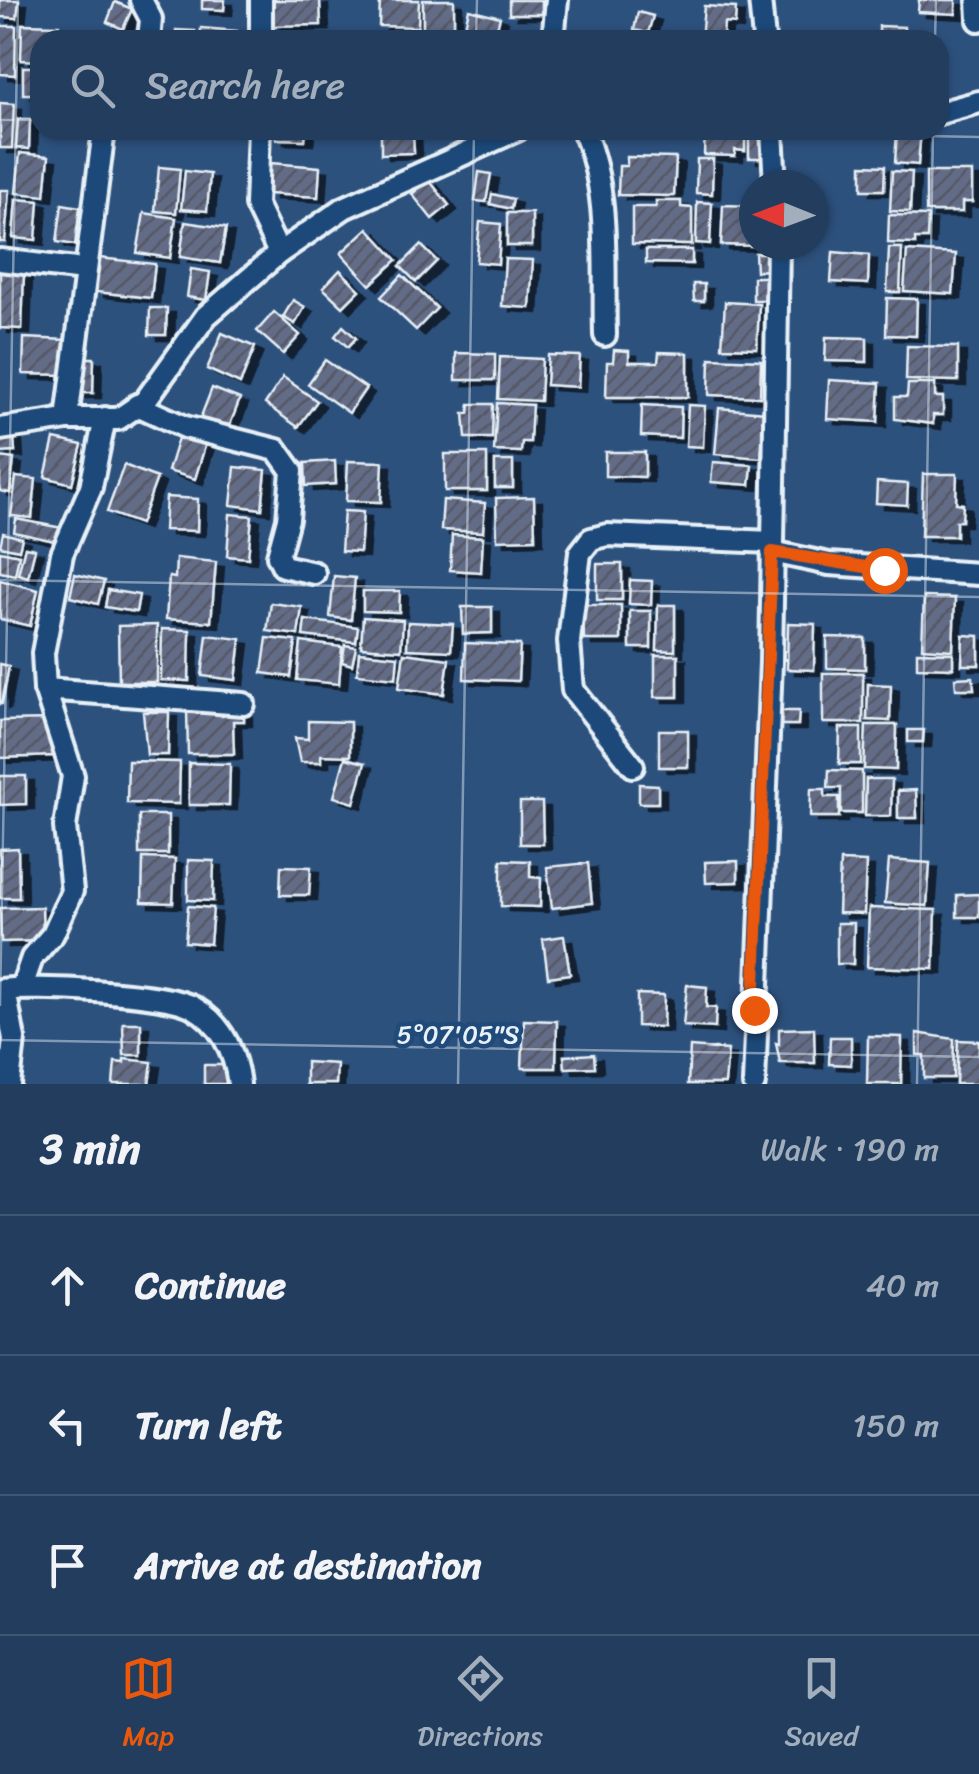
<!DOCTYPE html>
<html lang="en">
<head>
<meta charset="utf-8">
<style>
	body { margin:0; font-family:Sriracha,sans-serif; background:#2e4867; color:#f1f3f6 }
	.compass { position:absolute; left:739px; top:170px; width:90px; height:90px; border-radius:50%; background:#223d5e; box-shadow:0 2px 8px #0004; rotate:271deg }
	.stop { position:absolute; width:30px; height:30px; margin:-22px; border:8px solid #ea580c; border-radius:50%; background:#fff }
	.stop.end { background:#ea580c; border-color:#fff; box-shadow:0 2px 10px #0008 }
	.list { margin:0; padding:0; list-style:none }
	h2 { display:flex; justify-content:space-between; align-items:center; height:130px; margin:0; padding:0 40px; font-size:42px }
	h2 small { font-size:32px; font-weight:400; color:#a2aebc }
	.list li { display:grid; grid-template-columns:65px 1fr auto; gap:30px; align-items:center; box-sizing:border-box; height:140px; padding:0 40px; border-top:2px solid #3f5673 }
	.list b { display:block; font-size:38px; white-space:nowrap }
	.list em { font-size:32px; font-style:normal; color:#a2aebc }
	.icon { flex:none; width:55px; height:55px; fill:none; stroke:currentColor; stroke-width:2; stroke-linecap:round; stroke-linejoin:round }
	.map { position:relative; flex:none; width:979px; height:1084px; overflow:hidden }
	.search { position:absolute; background:#223d5e; box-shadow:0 2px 8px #0004; left:30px; right:30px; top:30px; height:110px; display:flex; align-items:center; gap:25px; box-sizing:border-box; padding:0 35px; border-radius:30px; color:#a2aebc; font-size:38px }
	.sheet { height:550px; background:#223d5e }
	nav { display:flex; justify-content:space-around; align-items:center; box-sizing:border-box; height:140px; border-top:2px solid #3f5673; background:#223d5e; font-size:28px; color:#a2aebc }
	nav a { display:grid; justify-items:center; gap:5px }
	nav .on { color:#ea580c }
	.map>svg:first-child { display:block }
</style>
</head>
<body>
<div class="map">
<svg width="979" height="1084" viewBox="0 0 979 1084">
	<defs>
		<pattern id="building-hatch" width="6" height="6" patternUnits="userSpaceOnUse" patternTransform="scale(2.5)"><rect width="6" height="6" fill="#646c87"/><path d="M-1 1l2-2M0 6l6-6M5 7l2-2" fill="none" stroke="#545865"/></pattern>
		<filter id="shadow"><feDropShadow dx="8" dy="5" stdDeviation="0" flood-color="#0009"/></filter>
	</defs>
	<rect width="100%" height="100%" fill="#2d517d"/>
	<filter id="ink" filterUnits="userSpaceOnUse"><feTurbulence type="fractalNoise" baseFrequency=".01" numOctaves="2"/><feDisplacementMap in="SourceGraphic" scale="20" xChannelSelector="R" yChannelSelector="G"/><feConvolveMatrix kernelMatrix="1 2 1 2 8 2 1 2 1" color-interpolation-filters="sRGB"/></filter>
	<g filter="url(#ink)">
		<g fill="url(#building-hatch)" stroke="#e8f1f8" stroke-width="2.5" filter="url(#shadow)">
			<path d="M0 0H19L17 18 0 17Z"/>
			<path d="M202 0H225L224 10 202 9Z"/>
			<path d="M271 0H320L321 25 272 26Z"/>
			<path d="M380 0H419L418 27 379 26Z"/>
			<rect x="423" y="0" width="31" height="30"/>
			<rect x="509" y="0" width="33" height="14"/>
			<path d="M919 0H956V14L918 12Z"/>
			<path d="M115 2 132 9 123 29 107 22Z"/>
			<path d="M704 6 736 8 735 24 724 23 723 40H701Z"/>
			<path d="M469 9 500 17 495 35 465 26Z"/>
			<path d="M638 12 653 16 648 33 634 30Z"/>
			<path d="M22 24 59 25 58 40H40V61L21 60Z"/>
			<path d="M0 26H16L15 75 0 74Z"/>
			<path d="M879 26 904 27V40H879Z"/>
			<path d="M201 28 237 31 236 40H200Z"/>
			<path d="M176 30 195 31V40H176Z"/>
			<rect x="385" y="34" width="28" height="6"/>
			<rect x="23" y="67" width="17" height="27"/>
			<path d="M0 103 14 104 12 148H0Z"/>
			<path d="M18 119H30L29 149 16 148Z"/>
			<path d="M276 130 306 132 305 140 276 139Z"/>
			<path d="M381 130H413L414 153 381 154Z"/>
			<path d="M705 130 745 133V151L735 150V156L704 155Z"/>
			<rect x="749" y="130" width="16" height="28"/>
			<path d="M897 130H921L918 165 895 163Z"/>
			<path d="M20 153 49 156 45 196 16 193Z"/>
			<path d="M627 157 676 158 674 196 618 195 619 166H627Z"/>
			<path d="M697 159H713L712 194 696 193Z"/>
			<path d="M270 163 320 167 318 197 268 194Z"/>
			<path d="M862 165 885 166 884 190H862Z"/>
			<path d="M159 167 180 169 176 213 155 211Z"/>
			<path d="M185 171 210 174 207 211 181 209Z"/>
			<path d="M892 171 912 172 910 212 890 211Z"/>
			<path d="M479 172 491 174 486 202 475 201Z"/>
			<path d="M926 172H972V202H962V212H926Z"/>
			<path d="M429 180 449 205 432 219 412 194Z"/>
			<path d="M0 190H9L5 242H0Z"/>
			<path d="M492 194 513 199 511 209 490 204Z"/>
			<path d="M16 199 39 201 36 240 13 238Z"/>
			<path d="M656 201H681V207L692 208V245L632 244V207H656Z"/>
			<path d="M697 202 712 203 710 244 696 243Z"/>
			<path d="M62 204 80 207 75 245 57 242Z"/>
			<path d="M723 205 754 206 755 246 721 245Z"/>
			<path d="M144 213 176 218 170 258 137 253Z"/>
			<rect x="507" y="213" width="25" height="33"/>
			<path d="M889 215 928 216 927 239H915V244L888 243Z"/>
			<path d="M185 222 226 228 220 263 180 257Z"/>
			<path d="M480 222 501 224 498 264 476 262Z"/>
			<path d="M368 228 397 260 370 285 341 253Z"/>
			<path d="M421 245 437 261 416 282 400 266Z"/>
			<path d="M889 248H902L900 292H887Z"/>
			<path d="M646 250H692V264L646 263Z"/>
			<path d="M907 251 956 254 953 294 904 291Z"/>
			<path d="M833 252 869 255 868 284 831 282Z"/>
			<path d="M755 253H766L767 270 756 271Z"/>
			<path d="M99 258 155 264 151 298 96 292Z"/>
			<path d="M505 259 533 260 530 308 502 306Z"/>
			<path d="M191 269 210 272 206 300 187 297Z"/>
			<path d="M340 270 360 290 343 307 323 288Z"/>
			<path d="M0 272 24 273 22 329 0 328Z"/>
			<path d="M402 275 437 308 416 330 381 297Z"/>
			<path d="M753 277H768L767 300H753Z"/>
			<path d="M693 284H704V301H694Z"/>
			<path d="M887 298 917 299 916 336 886 335Z"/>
			<path d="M293 300 305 307 295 324 283 317Z"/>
			<path d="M725 302 759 304 757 348 722 347Z"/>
			<path d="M150 308H167L166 335H149Z"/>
			<path d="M274 312 300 335 283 354 257 331Z"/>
			<path d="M343 326 356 338 348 347 335 336Z"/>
			<path d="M222 333 255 347 240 384 207 369Z"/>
			<path d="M826 337 867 338V362L825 361Z"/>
			<path d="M24 338 67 340 66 375 23 374Z"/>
			<path d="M907 346 958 347V381L906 380Z"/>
			<path d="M614 350 629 351V362H658L659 352 688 353V397H606L607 362H613Z"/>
			<path d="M456 353 495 354V380H456Z"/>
			<path d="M548 355 580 356 578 387 546 385Z"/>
			<path d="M500 357 542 359 540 401 498 399Z"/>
			<path d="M76 358H94L93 393H76Z"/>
			<path d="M710 358 761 360 760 397 709 395Z"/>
			<path d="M325 360 366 388 349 413 308 384Z"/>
			<path d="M283 377 317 401 298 427 265 404Z"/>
			<path d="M829 380 880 383 878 422 827 419Z"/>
			<path d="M908 384H935V397H943V415H933V424L895 419V397H907Z"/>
			<path d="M212 388 240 399 228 430 200 419Z"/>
			<path d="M497 403 532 405 530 442H522L521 452 494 451Z"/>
			<path d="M470 404H493L492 438H466L464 413H469Z"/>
			<path d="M642 405 681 407 680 438 641 436Z"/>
			<path d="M688 405 705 406 703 447 686 446Z"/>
			<path d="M719 408 765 412 761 458 715 454Z"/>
			<path d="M179 435 206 443 195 479 168 471Z"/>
			<path d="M0 436H14L15 452 0 453Z"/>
			<path d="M54 439 82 445 72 484 45 477Z"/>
			<path d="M605 452H645V477L605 476Z"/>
			<rect x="445" y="454" width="42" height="37"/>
			<path d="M0 457 14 459 10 493 0 491Z"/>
			<path d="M335 461 336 484 306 486 305 463Z"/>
			<path d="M348 461 383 462 381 502 346 501Z"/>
			<rect x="495" y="461" width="18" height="27"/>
			<path d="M713 462 752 465 750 485 711 482Z"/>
			<path d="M124 465 157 478 140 524 107 512Z"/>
			<path d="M235 467 266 470 262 509 231 505Z"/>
			<path d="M923 474H957L956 503 963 504 962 521H956V536H921Z"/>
			<path d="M16 477 36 479 32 518 11 516Z"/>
			<path d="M877 482 908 484 907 505 876 503Z"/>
			<path d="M166 497 198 499 197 531 164 530Z"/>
			<path d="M534 497 535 539 497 540 496 498Z"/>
			<path d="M443 500 485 503 483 532 441 530Z"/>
			<path d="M344 511 363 512 360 552 341 551Z"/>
			<path d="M230 514 252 516 248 558 227 556Z"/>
			<path d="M16 519 62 528 59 542 14 532Z"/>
			<path d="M3 533 22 538 19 550 0 546Z"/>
			<path d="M452 535 483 537 481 572 450 570Z"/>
			<path d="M25 547 35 549 28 577 18 574Z"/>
			<path d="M0 551 19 555 15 575 0 572Z"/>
			<path d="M176 558 216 562 211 622 166 619 169 577 175 578Z"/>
			<rect x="597" y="564" width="25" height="36"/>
			<path d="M75 574 104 581 98 604 70 597Z"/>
			<path d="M334 576 355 578 351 620 330 617Z"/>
			<path d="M0 580 38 590 30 626 0 619Z"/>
			<path d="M630 580 652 581 651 605 629 604Z"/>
			<path d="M108 590 139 595 136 612 105 607Z"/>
			<path d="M363 591H400L399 612 363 611Z"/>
			<path d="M924 597 955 598 953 650 922 648Z"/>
			<path d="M271 603 302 607 298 635 267 631Z"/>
			<path d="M583 605H621V640H584Z"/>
			<path d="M658 605H675V651L657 650Z"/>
			<path d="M462 607H492V633L463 634Z"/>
			<rect x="630" y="611" width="21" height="37"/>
			<path d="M363 617 403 620 401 650 361 647Z"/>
			<path d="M305 620 358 627 356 642 303 636Z"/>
			<path d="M408 622 453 624 451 651 407 649Z"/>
			<path d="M788 623 815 624 814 670 787 669Z"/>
			<path d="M157 625V682H119L118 626Z"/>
			<path d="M162 629 190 630 189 681 161 680Z"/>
			<path d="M207 635 241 639 236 680 202 676Z"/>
			<path d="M963 635 979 636V665H962Z"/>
			<path d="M827 637 865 638V669L827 668Z"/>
			<path d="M267 638 296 641 291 677 262 673Z"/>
			<path d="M301 642 342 647 339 684 297 680Z"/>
			<path d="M465 643 520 645 518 681 464 679Z"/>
			<path d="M345 645 356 647 352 665 342 662Z"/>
			<path d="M359 652 398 656 396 678 357 674Z"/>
			<path d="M917 652 953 653V668L917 667Z"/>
			<path d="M404 653 449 659 444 694 399 688Z"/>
			<rect x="655" y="655" width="23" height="42"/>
			<path d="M0 664 9 666 2 704H0Z"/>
			<rect x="823" y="673" width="40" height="50"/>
			<path d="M973 677 974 689H956L955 678Z"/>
			<path d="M868 684 891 685 890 721 867 720Z"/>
			<path d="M187 711H222V716L244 711V721H233L234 754H188Z"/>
			<path d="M781 711H799L798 725H781Z"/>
			<path d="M143 712H169L168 755H147Z"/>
			<path d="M54 720 55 756 0 758V721Z"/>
			<path d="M308 721 350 722V756L321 755V762H300L295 738 308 739Z"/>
			<path d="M866 725H897L896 770 864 769Z"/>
			<path d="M840 728H861V764H839Z"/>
			<rect x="659" y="730" width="29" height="37"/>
			<path d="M908 730H924L923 742H908Z"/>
			<path d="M345 758 365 763 354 803 334 797Z"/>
			<path d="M128 761 180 762 179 804 127 803Z"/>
			<path d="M189 763 230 764 229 805H189Z"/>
			<path d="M829 770 862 771V813H841V788H828Z"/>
			<path d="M0 776H26V804L0 805Z"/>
			<path d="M866 779H892L891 816H865Z"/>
			<path d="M639 784 658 785V803H639Z"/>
			<path d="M811 789H825V797H839V817H810Z"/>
			<path d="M916 790 917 818H898V791Z"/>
			<path d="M520 802H542L543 844H520Z"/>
			<rect x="139" y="815" width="29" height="39"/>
			<path d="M18 848 19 898H0V849Z"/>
			<path d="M143 858 175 859 173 903 142 902Z"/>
			<path d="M188 860 214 861 213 901 188 900Z"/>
			<path d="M501 860 530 861V877L541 878 540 907 501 906Z"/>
			<path d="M889 860 930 863 927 906 885 903Z"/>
			<path d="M738 861V882L706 883 705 862Z"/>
			<path d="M840 861 866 862 864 914 838 913Z"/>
			<path d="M588 863 592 903 552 908 547 867Z"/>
			<path d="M281 866 311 867 309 895H280Z"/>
			<path d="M979 894V917H957V895Z"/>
			<path d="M188 906 213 908 210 944 185 942Z"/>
			<path d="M42 907 43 941 1 942 0 908Z"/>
			<path d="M869 908 936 910 934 969 867 967Z"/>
			<path d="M837 923H854L853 964H837Z"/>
			<path d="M564 936 570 974 548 977 543 939Z"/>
			<path d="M687 985 707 987 706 1007 716 1008 715 1028 683 1026Z"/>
			<path d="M637 994 664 995 663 1027 637 1026Z"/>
			<path d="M524 1020 557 1021 556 1068H522Z"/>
			<path d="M123 1023H141V1055H124Z"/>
			<path d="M814 1028 815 1063H780L776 1043 779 1044V1029Z"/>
			<path d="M917 1033 954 1039 953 1078H924V1055H917Z"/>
			<path d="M868 1036 902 1037 901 1084H867Z"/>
			<path d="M830 1037H851V1065L829 1064Z"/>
			<path d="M958 1040 979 1041V1084H956Z"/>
			<path d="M690 1047 728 1050 725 1084H688Z"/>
			<path d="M594 1054 595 1067 565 1068 564 1056Z"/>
			<path d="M124 1059 152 1062 149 1084H113L115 1062 124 1063Z"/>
			<path d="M306 1062 337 1064 336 1084H306Z"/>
			<rect x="204" y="1065" width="23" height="19"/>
		</g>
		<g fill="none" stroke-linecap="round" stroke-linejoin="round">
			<g stroke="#e8f1f8" stroke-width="28">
				<g id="street">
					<path d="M141 0 151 19 149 40"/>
					<path d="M760 0 764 40"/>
					<path d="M978 0 979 20"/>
					<path d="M261 40V0"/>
					<path d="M553 40 557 0"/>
					<path d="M939 113 979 102"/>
					<path d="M259 130 256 205 279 253"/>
					<path d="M583 130C611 192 603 267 605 335"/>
					<path d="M772 130 775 185"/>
					<path d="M0 260 84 270"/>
					<path d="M137 405 185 427 277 450 292 471 288 519 278 556 283 566 314 573"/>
					<path d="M67 419 104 130"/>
					<path d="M0 429 67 419H118L145 401 206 316 279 253 344 208 517 130"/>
					<path d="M772 552 829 564 979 574"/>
					<path d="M45 689 244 704"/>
					<path d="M633 766 573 690 569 641 580 553 591 539 607 535 772 542"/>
					<path d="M22 987 32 958 53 934 72 891 65 827 73 776 45 689 43 653 62 554 91 487 105 418"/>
					<path d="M0 990C34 986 166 992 193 1007 223 1024 235 1053 239 1084"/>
					<path d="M5 990 14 1039 9 1084"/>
					<path d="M754 1084 771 662 778 245"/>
				</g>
			</g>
			<use href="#street" stroke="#1f4a7a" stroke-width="20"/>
		</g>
	</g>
	<g fill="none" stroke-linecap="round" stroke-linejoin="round" filter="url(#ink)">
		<path stroke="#ea580c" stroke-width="12" d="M754 1010 772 552 884 570"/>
	</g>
	<path fill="none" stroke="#e8f1f8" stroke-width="2.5" stroke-opacity="0.45" d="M476 40 477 0M935 40 936 0M0 120H40M591 130 979 137M0 580 979 597M0 1006 18 0M0 1040 979 1057M458 1084 474 130M917 1084 933 130"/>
	<g font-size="25" text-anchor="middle" fill="#e8f1f8" stroke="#1f4a7a" stroke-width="9" stroke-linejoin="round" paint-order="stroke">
		<text x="458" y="1043">5°07'05"S</text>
	</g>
</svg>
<svg class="compass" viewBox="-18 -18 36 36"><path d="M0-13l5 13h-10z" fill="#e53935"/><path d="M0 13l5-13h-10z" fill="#a2aebc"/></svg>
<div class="stop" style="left:884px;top:570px"></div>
<div class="stop end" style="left:754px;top:1010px"></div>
<div class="search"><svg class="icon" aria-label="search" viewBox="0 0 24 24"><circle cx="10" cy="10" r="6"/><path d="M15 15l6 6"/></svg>Search here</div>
</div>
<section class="sheet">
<h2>3 min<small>Walk · 190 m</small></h2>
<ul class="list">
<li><svg class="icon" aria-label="ahead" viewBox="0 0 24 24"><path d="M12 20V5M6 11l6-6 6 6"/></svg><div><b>Continue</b></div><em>40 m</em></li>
<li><svg class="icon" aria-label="left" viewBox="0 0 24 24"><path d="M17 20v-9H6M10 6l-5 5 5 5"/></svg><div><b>Turn left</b></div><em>150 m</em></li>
<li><svg class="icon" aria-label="arrive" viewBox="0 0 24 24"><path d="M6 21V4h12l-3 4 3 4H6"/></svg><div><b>Arrive at destination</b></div></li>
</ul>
</section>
<nav>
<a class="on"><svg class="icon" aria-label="map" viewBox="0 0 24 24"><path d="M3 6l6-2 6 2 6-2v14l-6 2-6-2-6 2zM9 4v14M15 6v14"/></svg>Map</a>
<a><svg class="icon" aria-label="directions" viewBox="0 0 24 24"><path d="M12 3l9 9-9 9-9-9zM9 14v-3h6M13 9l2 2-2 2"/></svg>Directions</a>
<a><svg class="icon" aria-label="saved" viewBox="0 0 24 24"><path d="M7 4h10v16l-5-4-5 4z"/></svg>Saved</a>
</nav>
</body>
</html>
